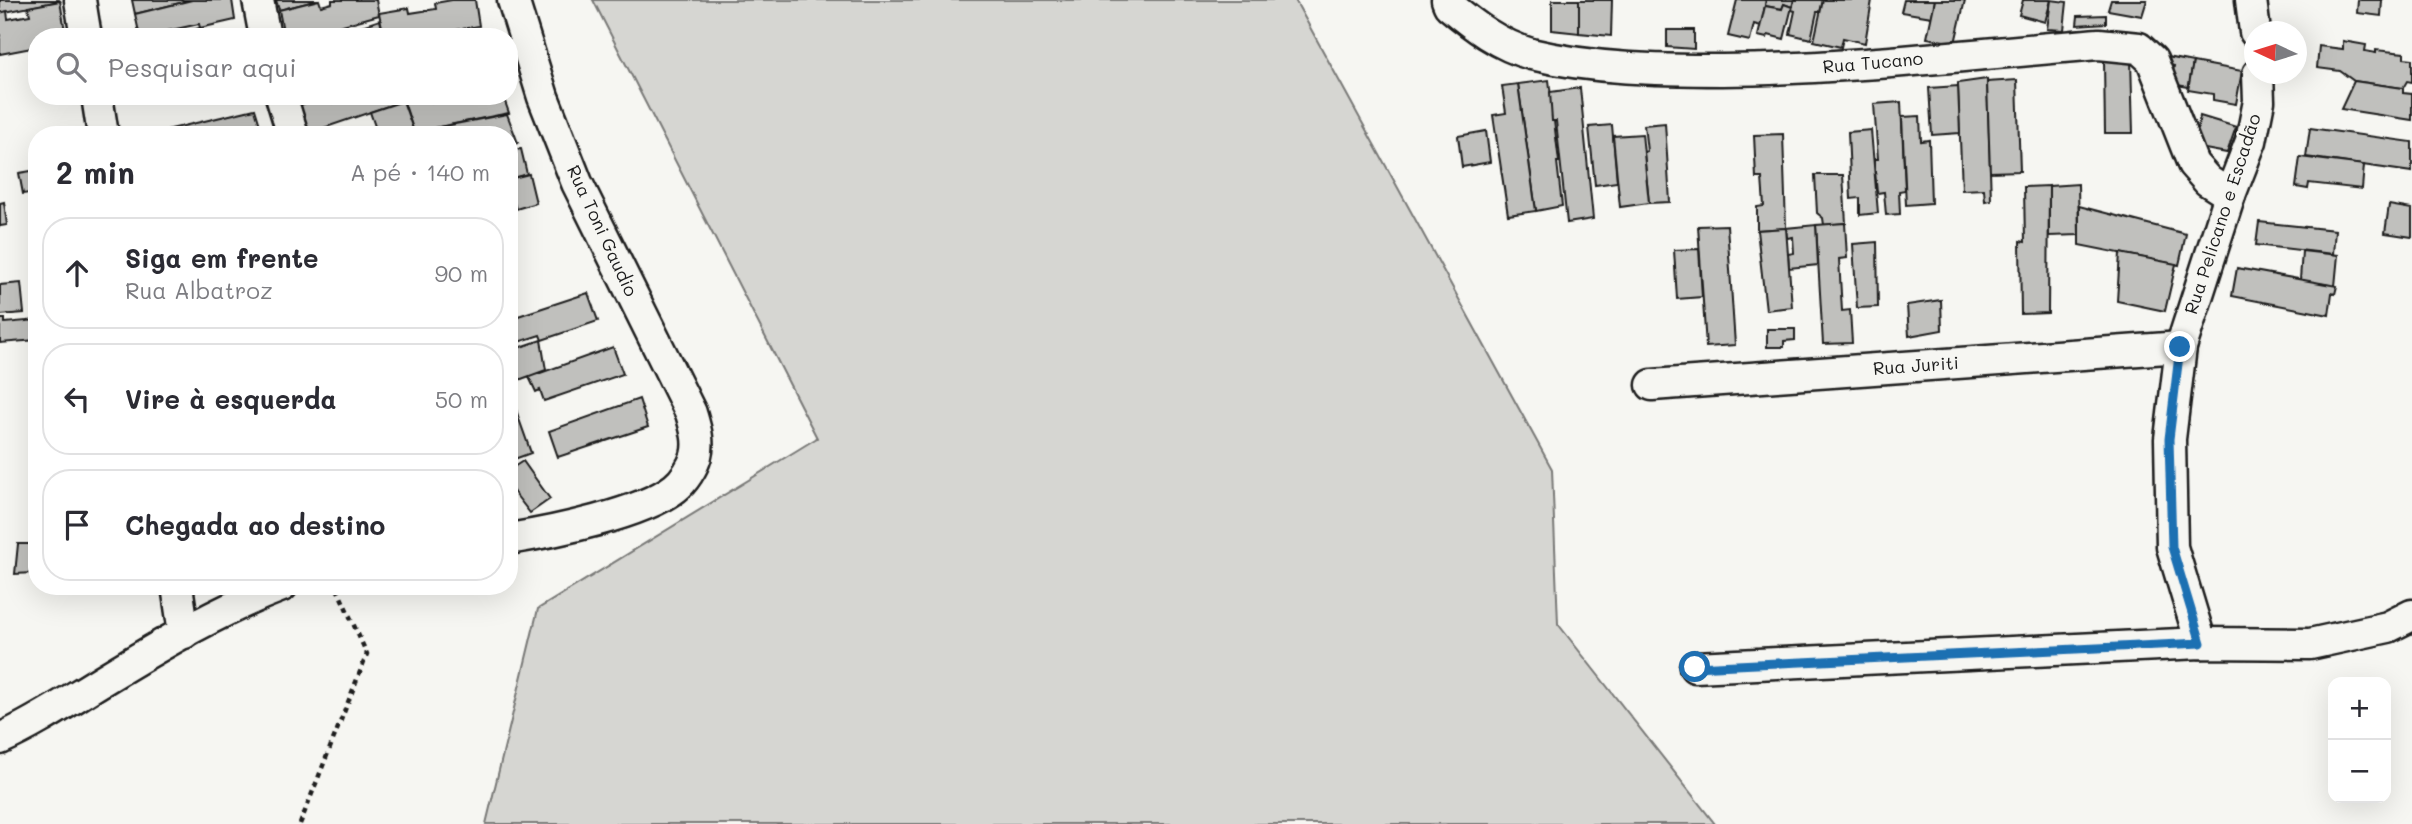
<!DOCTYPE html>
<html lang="pt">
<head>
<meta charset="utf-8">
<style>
	body { margin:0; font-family:Mali,sans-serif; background:#f2f2f3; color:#2b2b33 }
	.controls { position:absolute; right:21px; bottom:21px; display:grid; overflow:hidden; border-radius:14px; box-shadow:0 7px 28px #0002 }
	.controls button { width:63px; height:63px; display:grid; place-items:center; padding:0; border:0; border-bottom:2px solid #e1e1e2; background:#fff; color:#2b2b33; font:35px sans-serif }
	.compass { position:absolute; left:2244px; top:21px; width:63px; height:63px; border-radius:50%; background:#fff; box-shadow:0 7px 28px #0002; rotate:274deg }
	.stop { position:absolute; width:21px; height:21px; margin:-16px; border:5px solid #1f6fb2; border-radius:50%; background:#fff }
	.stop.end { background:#1f6fb2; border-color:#fff; box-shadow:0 2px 7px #0008 }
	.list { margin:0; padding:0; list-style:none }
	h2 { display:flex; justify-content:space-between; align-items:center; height:91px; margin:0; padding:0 28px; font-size:30px }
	h2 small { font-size:23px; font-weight:400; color:#7c7c81 }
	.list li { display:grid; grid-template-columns:46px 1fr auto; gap:21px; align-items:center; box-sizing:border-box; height:112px; margin:0 14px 14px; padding:0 14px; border:2px solid #e1e1e2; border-radius:28px }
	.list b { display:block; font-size:26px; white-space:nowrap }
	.list p { margin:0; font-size:23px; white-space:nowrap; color:#7c7c81 }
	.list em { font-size:23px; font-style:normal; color:#7c7c81 }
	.icon { flex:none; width:38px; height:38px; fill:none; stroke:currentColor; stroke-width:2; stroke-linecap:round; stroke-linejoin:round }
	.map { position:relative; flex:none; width:2412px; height:824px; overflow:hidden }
	.search { position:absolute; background:#fff; box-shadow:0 7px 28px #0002; left:28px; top:28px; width:490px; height:77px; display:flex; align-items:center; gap:18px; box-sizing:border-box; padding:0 24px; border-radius:28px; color:#7c7c81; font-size:26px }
	.panel { position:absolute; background:#fff; box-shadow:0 7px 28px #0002; left:28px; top:126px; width:490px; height:469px; border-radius:28px }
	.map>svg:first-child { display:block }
</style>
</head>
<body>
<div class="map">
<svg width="2412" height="824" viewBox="0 0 2412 824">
	<rect width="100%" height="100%" fill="#f6f6f2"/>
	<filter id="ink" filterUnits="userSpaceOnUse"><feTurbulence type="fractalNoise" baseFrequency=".0143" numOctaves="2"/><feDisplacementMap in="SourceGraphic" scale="14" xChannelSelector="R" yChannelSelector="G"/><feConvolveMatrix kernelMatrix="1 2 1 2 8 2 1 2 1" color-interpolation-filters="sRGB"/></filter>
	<g filter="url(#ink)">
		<path fill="#d6d6d2" stroke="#797977" stroke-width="2" d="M593 0H1295L1552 469 1558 624 1715 824H486L538 609 817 438Z"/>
		<g fill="#c0c0bd" stroke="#1c1c1c" stroke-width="2">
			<path d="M0 0H59L60 1 0 13Z"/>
			<path d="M132 0H192L135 14Z"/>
			<path d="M192 0H232L235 20 200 28 199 24 140 37 135 14Z"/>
			<path d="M276 0H319L279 10Z"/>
			<path d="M319 0 321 6 332 3V0H376L379 15 299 37H284L279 10Z"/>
			<path d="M452 0H475L479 26 416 37H384L379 13 409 8 410 13 436 9 435 3Z"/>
			<path d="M1552 0H1579V33L1552 30Z"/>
			<path d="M1579 0H1612L1611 36 1579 33Z"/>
			<path d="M1737 0H1766L1761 26 1754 24 1750 41 1728 36Z"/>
			<path d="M1766 0H1794L1792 7 1784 4 1782 9 1765 6Z"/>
			<path d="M1794 0H1823L1820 12H1817L1811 39 1790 34 1795 11 1792 10Z"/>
			<path d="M1823 0H1872L1865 43 1843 38 1841 47 1814 41Z"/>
			<path d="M1904 0H1935L1932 17 1901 12Z"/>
			<path d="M1935 0H1965L1955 43 1927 38Z"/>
			<path d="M2023 0H2051L2045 22 2019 15Z"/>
			<path d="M2051 0 2067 2 2064 30 2047 29Z"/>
			<path d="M2111 0H2147L2142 16 2108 10Z"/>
			<path d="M2358 0H2382L2381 16 2357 13Z"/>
			<path d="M60 1 66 37H37V47L0 54V13L7 11 8 19 30 15 28 7Z"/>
			<path d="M1784 4 1792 7 1784 39 1768 35 1767 38 1758 36 1765 6 1782 9Z"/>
			<path d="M2106 15V23L2077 25 2078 16Z"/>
			<path d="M380 20 384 37H328Z"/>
			<path d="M200 28 202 37H164L174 34Z"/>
			<path d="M1667 30H1694V49L1667 47Z"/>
			<path d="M2343 41 2366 45 2365 51 2376 53V50L2404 53V58L2412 59V82L2407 81 2403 88 2354 81 2340 71 2317 68 2319 46 2343 49Z"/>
			<path d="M2167 57 2193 62 2189 87 2171 84 2174 66 2165 65Z"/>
			<path d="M2104 60H2131L2133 133H2105Z"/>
			<path d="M2193 62 2242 71 2236 104 2213 100V94L2188 90Z"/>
			<path d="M1987 79 1991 200 1985 201 1984 189 1962 190 1958 86V83Z"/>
			<path d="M1549 80 1559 162H1557L1562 206 1536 211 1518 84Z"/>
			<path d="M2017 80 2020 171 1990 172 1987 82Z"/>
			<path d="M2354 81 2403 88V93L2412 94V120L2341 109Z"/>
			<path d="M1518 84 1536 211 1508 215 1493 115 1506 113 1502 86Z"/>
			<path d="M1958 86 1960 133 1932 135 1929 88Z"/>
			<path d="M1580 88 1593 219 1567 223 1556 121H1552L1550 92Z"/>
			<path d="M326 96H331L333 103 352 96H401L403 101 309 133 300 105Z"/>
			<path d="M460 96H503L509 113 414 132 404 102 431 97 432 102Z"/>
			<path d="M403 101 415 135H378L370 112Z"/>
			<path d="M1901 102 1905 190 1899 191 1900 214 1886 215 1884 192 1877 193 1874 159H1878L1874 104Z"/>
			<path d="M255 109 263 135H158V132Z"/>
			<path d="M507 114 518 143 509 145V135H415L414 132Z"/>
			<path d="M1920 116 1921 141 1929 140 1931 203 1906 205 1902 117Z"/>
			<path d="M2200 116 2236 127 2227 153 2194 147Z"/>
			<path d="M1665 123 1670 202 1649 203 1644 152 1647 151 1644 125Z"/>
			<path d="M1612 125 1617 182 1595 185 1589 127Z"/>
			<path d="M2310 128 2412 142V172L2306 157Z"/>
			<path d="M1871 130 1878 213 1860 215V198L1851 199 1848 132Z"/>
			<path d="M1486 131 1490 162 1462 167 1458 136Z"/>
			<path d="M1642 134 1649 203 1620 207 1613 136Z"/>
			<path d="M1783 134 1786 228 1757 230V207L1764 206 1762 178H1756L1754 135Z"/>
			<path d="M521 149 527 174 509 179V151Z"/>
			<path d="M2300 157 2364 165 2362 189 2309 183 2308 189 2296 187Z"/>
			<path d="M37 170V192L23 194 19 173Z"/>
			<path d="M529 174 536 203 516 209 514 203 509 204V179Z"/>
			<path d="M1815 175H1843L1846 223 1824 225 1823 218 1817 213Z"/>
			<path d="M2078 184 2079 235 2049 236V186Z"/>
			<path d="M2049 186 2048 313 2021 314 2020 241 2025 242 2024 187Z"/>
			<path d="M4 202 7 225 0 226V203Z"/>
			<path d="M2389 205 2412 209V237L2385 233Z"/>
			<path d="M2079 206 2186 234 2179 265 2079 245Z"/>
			<path d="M2259 222 2335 230 2333 254 2256 245Z"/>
			<path d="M1845 223 1847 258 1839 259 1842 311 1850 310 1852 343 1823 344 1816 225Z"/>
			<path d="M1727 225 1735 345 1706 347 1698 226Z"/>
			<path d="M1816 225 1818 265 1789 268 1788 254 1794 253 1793 237 1787 238 1786 228Z"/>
			<path d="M1786 228 1792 307 1766 310 1757 230Z"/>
			<path d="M1877 242 1878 307 1857 308 1853 244Z"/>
			<path d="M1699 249 1702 297 1677 299 1674 250Z"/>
			<path d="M2302 251 2338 255 2335 286 2300 280Z"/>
			<path d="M2120 253 2176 264 2165 311 2117 301Z"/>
			<path d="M2237 268 2337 286 2335 294 2332 293 2329 315 2232 296Z"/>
			<path d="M21 283 24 313 0 315V285Z"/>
			<path d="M588 293 598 321 542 340 540 335 509 345V319Z"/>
			<path d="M1941 300 1942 330 1909 336 1907 305Z"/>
			<path d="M0 319H5V323L37 320V340L0 343Z"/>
			<path d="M1767 329H1795V340L1784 341V347H1767Z"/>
			<path d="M541 340 546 370 516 381 509 364V351Z"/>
			<path d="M613 347 623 374 544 401 540 390 536 392 529 377Z"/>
			<path d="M509 387 519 419 509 423Z"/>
			<path d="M639 399 648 427 558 457 549 431Z"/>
			<path d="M519 419 531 453 509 461V423Z"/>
			<path d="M523 461 550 499 530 513 509 486V470Z"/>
			<path d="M18 544H35L33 573 15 574Z"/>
		</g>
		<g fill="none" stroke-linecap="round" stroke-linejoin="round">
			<g stroke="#1c1c1c" stroke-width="35">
				<g id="minor">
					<path d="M80 0 86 37"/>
					<path d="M258 0 265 37"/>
					<path d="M1447 0 1449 5C1474 26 1499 45 1531 54 1593 69 1659 70 1722 70 1848 69 1974 54 2099 44L2139 48 2152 60 2193 164 2208 181 2230 195"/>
					<path d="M2251 0 2255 32"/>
					<path d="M97 96 103 135"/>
					<path d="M281 96 293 135"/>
					<path d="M1652 385 2181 347"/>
					<path d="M509 539C552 532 642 514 675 488 684 481 693 467 696 456 700 441 695 427 691 413L577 183 543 97 513 0"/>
					<path d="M177 586 184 633"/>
					<path d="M2201 643 2172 547 2170 439 2181 347 2230 195 2251 141 2259 101 2258 74"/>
					<path d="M1695 667 2201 643 2310 644 2388 627 2412 615"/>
					<path d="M0 739C38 722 71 699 106 678 162 644 221 609 282 586"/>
				</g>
			</g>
			<path stroke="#1c1c1c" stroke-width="4.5" stroke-dasharray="5 5" stroke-linecap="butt" d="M300 824 367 654 336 586"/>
			<use href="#minor" stroke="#f6f6f2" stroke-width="30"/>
		</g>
	</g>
	<g fill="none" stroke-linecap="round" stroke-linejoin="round" filter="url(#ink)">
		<path stroke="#1f6fb2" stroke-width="9" d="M1695 667 2201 643 2172 547 2169 439 2180 347"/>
	</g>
	<g text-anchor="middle" stroke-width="5" stroke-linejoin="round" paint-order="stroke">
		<g font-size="18" fill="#1c1c1c" stroke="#f6f6f2">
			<text transform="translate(1873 63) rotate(-5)" y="6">Rua Tucano</text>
			<text transform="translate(2223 214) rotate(-72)" y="6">Rua Pelicano e Escadão</text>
			<text transform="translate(602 231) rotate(65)" y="6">Rua Toni Gaudio</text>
			<text transform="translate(1916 366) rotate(-4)" y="6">Rua Juriti</text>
		</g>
	</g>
</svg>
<div class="controls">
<button>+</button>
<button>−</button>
</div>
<svg class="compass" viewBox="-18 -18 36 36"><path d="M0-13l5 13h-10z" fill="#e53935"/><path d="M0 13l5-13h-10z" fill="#7c7c81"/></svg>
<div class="stop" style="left:1695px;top:667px"></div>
<div class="stop end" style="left:2180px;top:347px"></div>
<div class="search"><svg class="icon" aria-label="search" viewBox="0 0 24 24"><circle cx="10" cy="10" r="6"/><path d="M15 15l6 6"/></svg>Pesquisar aqui</div>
<section class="panel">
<h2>2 min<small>A pé · 140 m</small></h2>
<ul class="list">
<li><svg class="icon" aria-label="ahead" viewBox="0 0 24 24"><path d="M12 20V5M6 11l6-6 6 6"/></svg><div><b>Siga em frente</b><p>Rua Albatroz</p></div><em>90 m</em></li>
<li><svg class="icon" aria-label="left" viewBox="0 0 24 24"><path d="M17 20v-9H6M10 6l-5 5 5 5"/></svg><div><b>Vire à esquerda</b></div><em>50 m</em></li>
<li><svg class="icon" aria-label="arrive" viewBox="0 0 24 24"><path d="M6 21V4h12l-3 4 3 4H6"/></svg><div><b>Chegada ao destino</b></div></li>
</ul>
</section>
</div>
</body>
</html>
